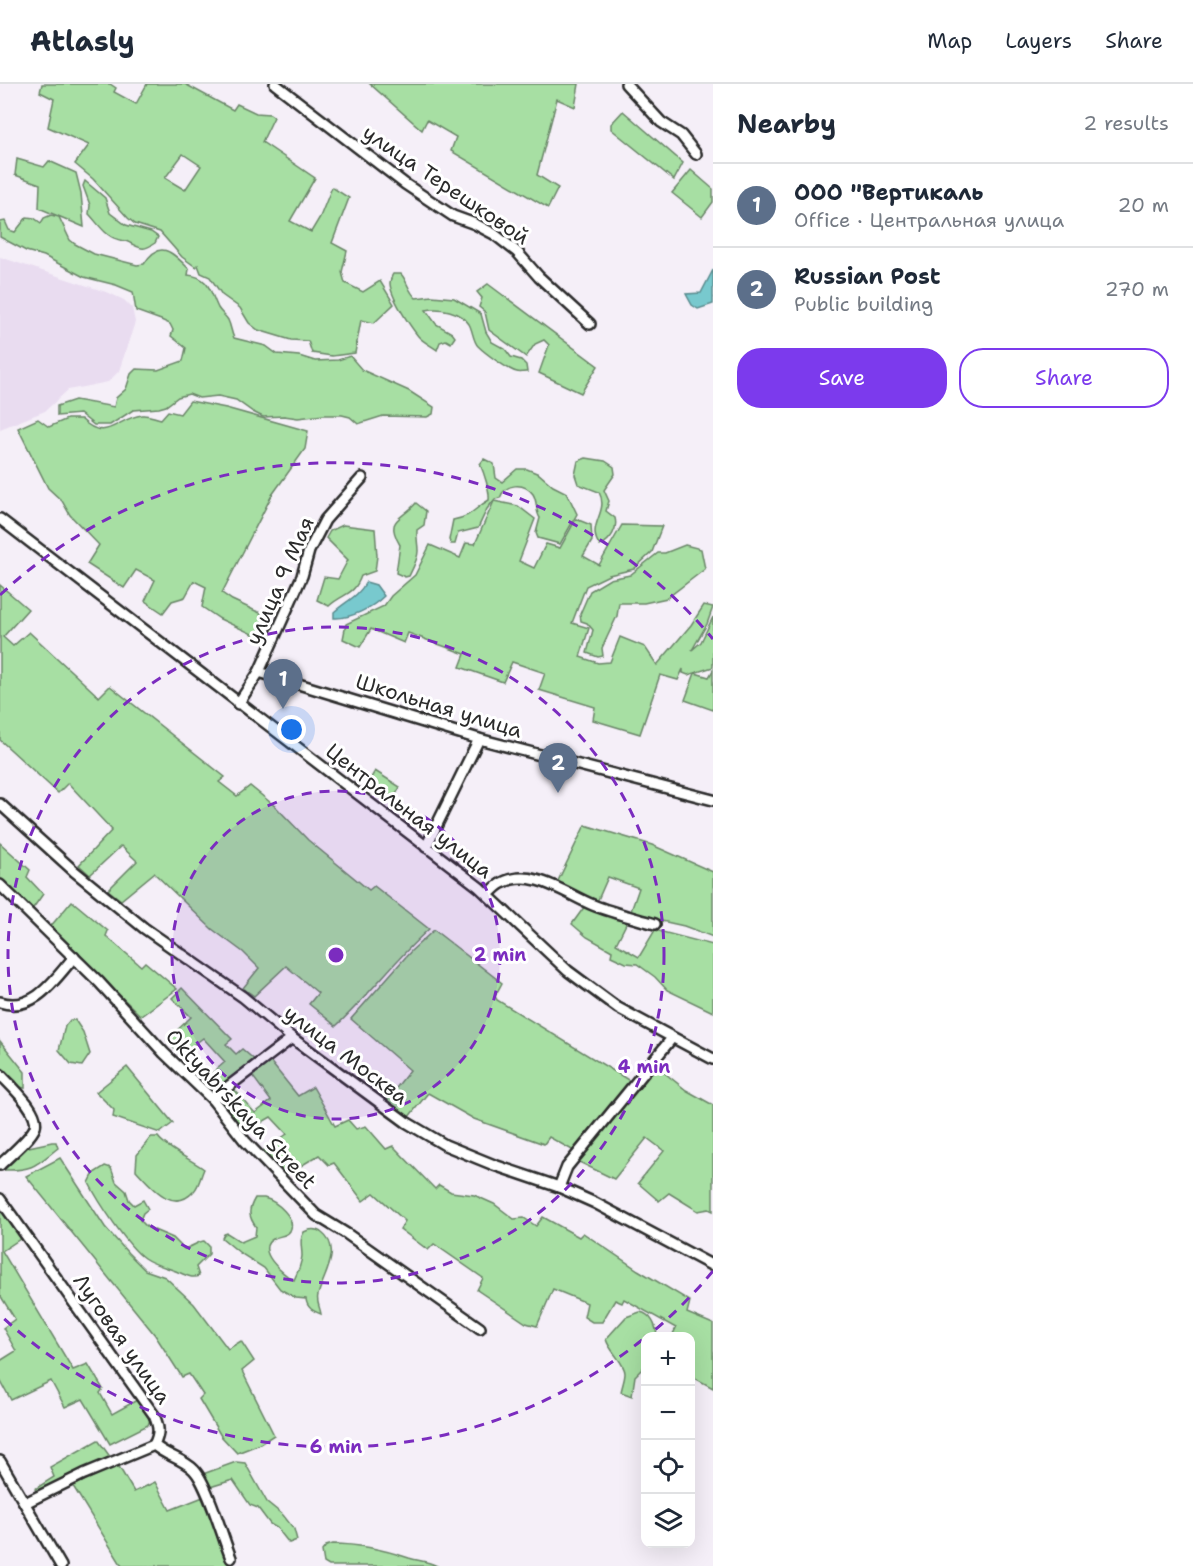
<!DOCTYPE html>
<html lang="en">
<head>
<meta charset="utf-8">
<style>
	body { margin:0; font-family:"Shantell Sans",sans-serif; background:#f2f2f3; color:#1f2937 }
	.controls { position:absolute; right:18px; bottom:18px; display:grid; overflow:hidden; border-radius:12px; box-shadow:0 6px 24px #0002 }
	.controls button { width:54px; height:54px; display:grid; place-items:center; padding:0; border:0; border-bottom:2px solid #e0e1e3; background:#fff; color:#1f2937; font:30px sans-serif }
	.you { position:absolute; left:292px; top:646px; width:21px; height:21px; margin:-15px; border:4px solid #fff; border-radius:50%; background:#1a73e8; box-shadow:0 0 0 9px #1a73e833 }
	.badge { display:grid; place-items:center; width:39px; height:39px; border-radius:50%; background:#7c3aed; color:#fff; font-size:20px; font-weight:700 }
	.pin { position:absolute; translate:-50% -50px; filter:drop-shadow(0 2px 3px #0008) }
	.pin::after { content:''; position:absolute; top:32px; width:21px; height:18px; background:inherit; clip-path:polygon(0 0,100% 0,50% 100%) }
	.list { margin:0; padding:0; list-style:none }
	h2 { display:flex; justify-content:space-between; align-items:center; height:78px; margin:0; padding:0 24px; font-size:26px }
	h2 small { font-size:20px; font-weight:400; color:#747a83 }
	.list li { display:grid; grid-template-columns:39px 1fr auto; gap:18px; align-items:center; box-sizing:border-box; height:84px; padding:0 24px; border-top:2px solid #e0e1e3 }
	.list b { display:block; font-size:22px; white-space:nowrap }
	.list p { margin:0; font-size:20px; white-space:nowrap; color:#747a83 }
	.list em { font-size:20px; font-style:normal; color:#747a83 }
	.actions { display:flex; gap:12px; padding:18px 24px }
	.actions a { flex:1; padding:14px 0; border:2px solid #7c3aed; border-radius:24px; text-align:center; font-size:21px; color:#7c3aed }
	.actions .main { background:#7c3aed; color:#fff }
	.icon { flex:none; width:33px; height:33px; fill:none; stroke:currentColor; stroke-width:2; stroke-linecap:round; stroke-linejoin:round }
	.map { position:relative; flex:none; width:713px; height:1482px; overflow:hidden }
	header { display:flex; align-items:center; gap:36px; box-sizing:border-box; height:84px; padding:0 30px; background:#fff; border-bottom:2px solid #e0e1e3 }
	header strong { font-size:28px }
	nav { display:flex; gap:33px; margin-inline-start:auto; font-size:21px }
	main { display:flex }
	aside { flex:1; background:#fff }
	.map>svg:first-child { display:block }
</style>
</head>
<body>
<header>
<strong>Atlasly</strong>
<nav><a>Map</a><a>Layers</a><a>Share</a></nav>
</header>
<main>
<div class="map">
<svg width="713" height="1482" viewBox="0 0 713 1482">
	<rect width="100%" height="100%" fill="#f5eff8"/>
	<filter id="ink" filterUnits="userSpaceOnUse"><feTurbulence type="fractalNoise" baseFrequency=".0167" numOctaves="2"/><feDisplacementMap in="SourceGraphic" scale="12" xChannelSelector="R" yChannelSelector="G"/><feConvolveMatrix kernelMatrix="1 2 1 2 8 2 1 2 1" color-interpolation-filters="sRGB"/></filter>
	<g filter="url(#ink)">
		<path fill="#e9dcf0" d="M0 173 109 209 124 216 132 224 135 238 119 287 108 298 68 306 45 327 0 345Z"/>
		<g fill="#a7dfa3" stroke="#698567" stroke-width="1.5" fill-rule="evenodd">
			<path d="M42 0H110L116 4 114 8 136 20 147 0H185L233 26 237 20 256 29 270 30 274 33 262 58 315 94 290 137 311 148 320 133 332 103 349 114 332 159 347 167 342 188 345 199 363 208 380 197 394 220 374 239 361 236 355 269 332 272 312 269 308 257 291 256 258 246 249 239 240 224 222 211 210 193 201 189 198 181 196 183 182 173 160 148 135 140 128 134 93 95 75 80 89 61 48 43 54 15 40 8ZM183 70 201 82 185 106 165 94Z"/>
			<path d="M370 0H579L575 23 557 15 537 91 558 104 548 124 451 67 456 53 427 36 422 46Z"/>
			<path d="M623 27 683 79 674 96 611 45V40Z"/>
			<path d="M17 75 44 83 49 77 76 89 81 109 84 143 39 124 40 100 15 91Z"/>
			<path d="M691 86 713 105V118L702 133 672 109Z"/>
			<path d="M85 97 105 114 110 129 126 141 151 148 158 153 155 159C143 167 142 165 130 159 126 156 121 157 117 155 105 152 97 138 89 130L90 121 83 102Z"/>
			<path d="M51 131 59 133 70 156 75 160 94 170 137 181 144 180C160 154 173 169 189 185L188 191C210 193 210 208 218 224 221 229 225 231 228 236 231 242 231 248 234 254L266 262 277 270 299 272 315 277 338 276 350 272 362 286 409 307 434 323 433 330 427 333 383 332 358 340 350 333 342 331H324L298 334 284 332 263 333 253 328 236 316 218 312 199 314 189 310 178 313 166 322 159 324 133 326 110 341H94L80 330 57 332V322L75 316 114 323 116 314 126 305 131 290 136 285 158 286 183 277 186 264 171 252 173 246 170 240 161 236 136 227 133 208 116 201 84 193 44 172 26 167 0 153V138L5 137 9 146 15 148 27 133 34 134 41 139 44 134Z"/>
			<path d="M393 190H401C408 198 408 207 416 214L432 212 454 214 481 230 486 248 492 258 505 265 511 273 521 276 526 281 527 288C526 288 519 289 517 288 508 286 485 269 478 262 473 257 473 247 469 240 461 227 439 223 426 226L436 240 452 249 455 253 451 259 446 256 440 258 437 266C432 262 423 258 418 252 410 242 390 212 390 199 390 197 392 191 393 190Z"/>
			<path d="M488 200 598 282 581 309 539 289 549 261 544 256 535 260 526 273 489 246 485 228 479 223 482 214 477 208Z"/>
			<path d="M190 317 226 324 308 347 305 365 272 411 222 509 232 516 271 534 263 555 220 535 202 523 206 503 194 497 185 513 172 517 163 529 145 517 155 496 136 486 124 504 87 480 99 461 70 431 62 417 48 404 18 344 38 335 49 343 67 335H81C107 360 116 334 142 331 147 330 155 334 161 335L168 327 180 330Z"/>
			<path d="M586 374 605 377 614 383 615 390 604 406 609 417 606 427 615 434C618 445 611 456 600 462 585 441 610 429 599 408L578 400 575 391 578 377Z"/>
			<path d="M484 375 494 380 496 394 502 398 517 385H527L539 390 553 402 567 409 577 430 560 460 538 454 536 449 540 434C535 427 538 418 533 410 524 398 505 399 500 414L495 415 487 425 478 444 458 449 455 460H451L449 456 453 436C473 432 473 425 489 416 490 407 484 389 480 380Z"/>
			<path d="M494 417 518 422 535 435 519 477 534 484 546 460 560 464 576 435 591 441 592 457 583 472 599 481 622 441 662 442 652 468 634 485 609 491 586 502 572 539 589 544 580 573 598 579 610 578 620 553 645 563 657 581 691 541 704 521 713 523 707 540 692 566 701 558 713 533V583L688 591 683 589V585L678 596 660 591 640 650 593 636 595 623 539 606 545 589 512 578 503 598 460 583 465 570 408 549 404 559 371 545 360 563 343 555 346 540 384 522 391 512 415 491 430 461 460 474 466 459 475 460Z"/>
			<path d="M416 419 426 427 424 441 417 446C416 454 418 459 418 467 418 475 413 484 409 492L405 493 396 489 400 461C384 434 402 436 416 419Z"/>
			<path d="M343 441 375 445 377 472 375 487 361 492C354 512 343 509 329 522L317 516 324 493 338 495 348 476 326 454 330 447Z"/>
			<path d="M685 461 701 465 705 485 667 514 644 519H619L617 532 602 564 603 572 598 573 587 569 593 546 587 539 581 537 580 530 590 507 610 495 630 491 658 469H665Z"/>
			<path d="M0 501 28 525 3 553 13 562 29 548 99 613 110 602 225 693 219 698 237 712 250 702 276 723 308 756 369 806 374 802 429 845C395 875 369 912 336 942L309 920 318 909 286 882 254 912 243 904 259 884 243 868 212 845 154 789 121 816 108 806 137 777 121 762 90 791 79 781 112 746 68 699 58 709 0 656Z"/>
			<path d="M713 586V626L685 616 695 589 709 593Z"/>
			<path d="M375 687 400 703 394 714 369 697Z"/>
			<path d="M585 741 652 761 713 788V853L684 842 630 830 639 804 608 793 597 818 557 799Z"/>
			<path d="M0 759 30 786 27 793 43 810 31 827 0 796Z"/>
			<path d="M72 817 108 847 106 852 141 882 145 878 177 905 141 932 50 843Z"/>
			<path d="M585 822 601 829 628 836 616 860 639 873 655 846 713 861V928L667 906 655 893 637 880 626 879 611 872 612 867 587 853 572 840Z"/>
			<path d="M434 846 502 899 495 912 497 916 630 997 631 1000 574 1067 549 1053 544 1060 474 1035 428 1009 408 1034 386 1017 410 986 351 935 411 867Z"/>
			<path d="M182 904 232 955 226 960 236 970 242 965 257 978 215 1009 203 997 225 978 203 954 180 971 167 956 191 933 172 914Z"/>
			<path d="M70 936H75L83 948 90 970 82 982 71 980 59 966 65 942Z"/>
			<path d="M0 957 25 988V1004L19 1003 16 997 0 983Z"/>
			<path d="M269 976 298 1012 313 1003 335 1042 348 1036 356 1045 366 1042 386 1065 393 1062 435 1105 439 1101 451 1108 474 1111 494 1120 514 1135 524 1134 536 1142 543 1133 579 1153 583 1149 638 1186 690 1217 687 1229 713 1240V1304L691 1292 690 1252H672L676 1244 624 1215 622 1219 615 1216 602 1238H592L584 1233 587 1219 553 1205 537 1242 526 1239 477 1206 483 1194 434 1160 428 1166 400 1145 405 1137 374 1109 363 1117 334 1079 329 1081 319 1071 284 1092 263 1067 287 1050 271 1033 245 1048 217 1016 233 1004 255 1029 271 1017 251 990Z"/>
			<path d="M656 982 686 1006 713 1021V1127L709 1125 698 1127 669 1109 659 1117 638 1099 664 1067 647 1054 614 1095 577 1077Z"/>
			<path d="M127 983 173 1039 160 1049 113 1033 114 1026 96 1008Z"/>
			<path d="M151 1053H158C167 1065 190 1075 204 1085 201 1091 199 1102 194 1107 173 1131 151 1102 136 1086L137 1071Z"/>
			<path d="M52 1058H56L58 1064C36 1081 33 1087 4 1086L2 1083 24 1064Z"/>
			<path d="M60 1074 105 1143 128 1169 145 1186 165 1193 194 1220 228 1265 241 1257 254 1277 242 1287 274 1351 260 1360 237 1369 221 1352 199 1315 203 1311 189 1290 182 1293 155 1251 26 1092Z"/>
			<path d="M105 1082 111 1084 116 1098 126 1107 129 1116 134 1121 143 1116 148 1125 143 1129 140 1136 147 1143 173 1154 184 1165C192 1163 199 1157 204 1157L209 1162V1170L196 1183 199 1192C191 1195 186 1191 178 1188 166 1183 154 1181 144 1174 128 1163 98 1117 89 1099L94 1089Z"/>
			<path d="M255 1114C258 1114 261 1114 264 1114 276 1117 297 1134 290 1147 286 1153 279 1151 273 1155 254 1165 283 1191 294 1196 298 1188 301 1181 302 1172 302 1163 299 1156 304 1148 310 1145 316 1144 322 1149 343 1165 323 1192 318 1211 316 1218 320 1223 321 1230 313 1227 307 1224 306 1215L296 1214 280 1205 264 1184 240 1169 222 1154 224 1150 227 1149 241 1158 255 1152 256 1143C248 1132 248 1126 255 1114Z"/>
			<path d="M0 1120 23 1153 2 1167 73 1286 88 1280 103 1305 100 1309 112 1330 137 1316 150 1336 148 1341 110 1360 83 1315 65 1323 51 1297 11 1316 0 1296V1277L16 1267 3 1244 15 1235 0 1211Z"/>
			<path d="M640 1228C651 1230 656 1241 657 1252H646L645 1282 635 1292 632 1312 621 1308C622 1302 625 1295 625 1289 625 1279 609 1267 606 1255L626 1233Z"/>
			<path d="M98 1356 111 1374 37 1409 35 1405 54 1393 50 1383Z"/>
			<path d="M236 1378 245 1379 267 1418 283 1431 294 1445 297 1456 289 1459 277 1444 270 1440 258 1424 250 1421 233 1396 210 1403 203 1390Z"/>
			<path d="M118 1381 134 1408 155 1398 170 1426 203 1413 213 1436 220 1462 229 1482H122L73 1402Z"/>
			<path d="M333 1460C359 1460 385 1466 409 1474 419 1477 428 1477 437 1482H329L324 1479 322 1467 326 1462Z"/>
		</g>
		<g fill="#78c9ce" stroke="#598a8d" stroke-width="1.5">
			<path d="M713 186V220L698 225 692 221 686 210 701 209Z"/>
			<path d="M366 498 376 501 384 512C372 524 350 535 334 534V528C346 517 358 513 366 498Z"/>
		</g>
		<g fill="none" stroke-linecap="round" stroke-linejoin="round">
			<g stroke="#2b2b2b" stroke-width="14">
				<g id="minor">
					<path d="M275 0 405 100 453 132 475 140 494 150 517 168 539 193 590 240"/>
					<path d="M626 0 661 38 681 51 696 70"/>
					<path d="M0 435 479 803 568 887 618 924 713 975"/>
					<path d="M259 588 479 655 713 716"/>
					<path d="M238 620 259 588 302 492 309 467 325 436 362 394"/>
					<path d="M0 720 74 787 144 844 243 913 292 954 406 1038 445 1061 494 1081 559 1103 595 1119 713 1182"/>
					<path d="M426 763 479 655"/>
					<path d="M0 801 99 898 164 969 212 1015 245 1057 316 1131 347 1150 480 1244"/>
					<path d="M488 811C492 807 497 801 502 799 532 783 566 810 593 821 613 829 635 834 655 840"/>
					<path d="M0 918C34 929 55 895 74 873"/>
					<path d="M0 990C10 1001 40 1027 35 1043 31 1054 9 1072 0 1081"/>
					<path d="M212 1015 292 954"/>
					<path d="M559 1103 567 1083 672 954"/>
					<path d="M0 1115 154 1331C159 1343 160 1349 154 1361 166 1372 184 1375 194 1386 207 1399 223 1454 231 1474"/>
					<path d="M0 1377 61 1482"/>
					<path d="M25 1419 84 1390 154 1361"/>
				</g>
			</g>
			<use href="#minor" stroke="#fff" stroke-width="9"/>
		</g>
	</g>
	<circle cx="336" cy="871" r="164" fill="#7b2cbf" fill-opacity=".12"/>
	<g fill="none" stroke="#7b2cbf" stroke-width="3" stroke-dasharray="10 8">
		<circle cx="336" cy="871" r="164"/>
		<circle cx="336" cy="871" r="328"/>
		<path d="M713 1187A492 492 0 0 1 649 1251M642 1256A492 492 0 0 1 0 1231M0 511A492 492 0 0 1 713 555"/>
	</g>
	<g text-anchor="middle" stroke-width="6" stroke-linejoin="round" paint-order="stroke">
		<g font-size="21" fill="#2b2b2b" stroke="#fff">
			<text transform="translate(446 101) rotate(34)" y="7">улица Терешковой</text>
			<text transform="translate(280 497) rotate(-66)" y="7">улица 9 Мая</text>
			<text transform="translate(439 622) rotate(17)" y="7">Школьная улица</text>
			<text transform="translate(409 727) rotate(38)" y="7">Центральная улица</text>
			<text transform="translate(346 971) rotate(37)" y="7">улица Москва</text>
			<text transform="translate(241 1025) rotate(47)" y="7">Oktyabrskaya Street</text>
			<text transform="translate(122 1255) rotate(55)" y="7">Луговая улица</text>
		</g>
	</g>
	<circle cx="336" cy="871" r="9" fill="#7b2cbf" stroke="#fff" stroke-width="3"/>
	<g font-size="18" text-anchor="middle" font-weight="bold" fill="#7b2cbf" stroke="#fff" stroke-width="6" stroke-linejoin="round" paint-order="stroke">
		<text x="500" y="877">2 min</text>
		<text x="644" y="989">4 min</text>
		<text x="336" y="1369">6 min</text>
	</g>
</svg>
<div class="controls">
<button>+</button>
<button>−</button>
<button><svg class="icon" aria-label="locate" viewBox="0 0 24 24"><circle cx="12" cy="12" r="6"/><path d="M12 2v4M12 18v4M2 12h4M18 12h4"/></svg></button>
<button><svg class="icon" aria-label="layers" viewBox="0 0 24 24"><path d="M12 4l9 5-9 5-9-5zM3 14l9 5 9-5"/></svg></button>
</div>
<div class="you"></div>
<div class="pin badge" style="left:283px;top:625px;background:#5c6f8a">1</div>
<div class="pin badge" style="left:558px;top:709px;background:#5c6f8a">2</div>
</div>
<aside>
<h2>Nearby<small>2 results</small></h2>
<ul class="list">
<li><span class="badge" style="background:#5c6f8a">1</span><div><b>ООО &quot;Вертикаль</b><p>Office · Центральная улица</p></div><em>20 m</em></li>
<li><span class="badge" style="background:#5c6f8a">2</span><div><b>Russian Post</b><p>Public building</p></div><em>270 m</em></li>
</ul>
<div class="actions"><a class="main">Save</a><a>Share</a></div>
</aside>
</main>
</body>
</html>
